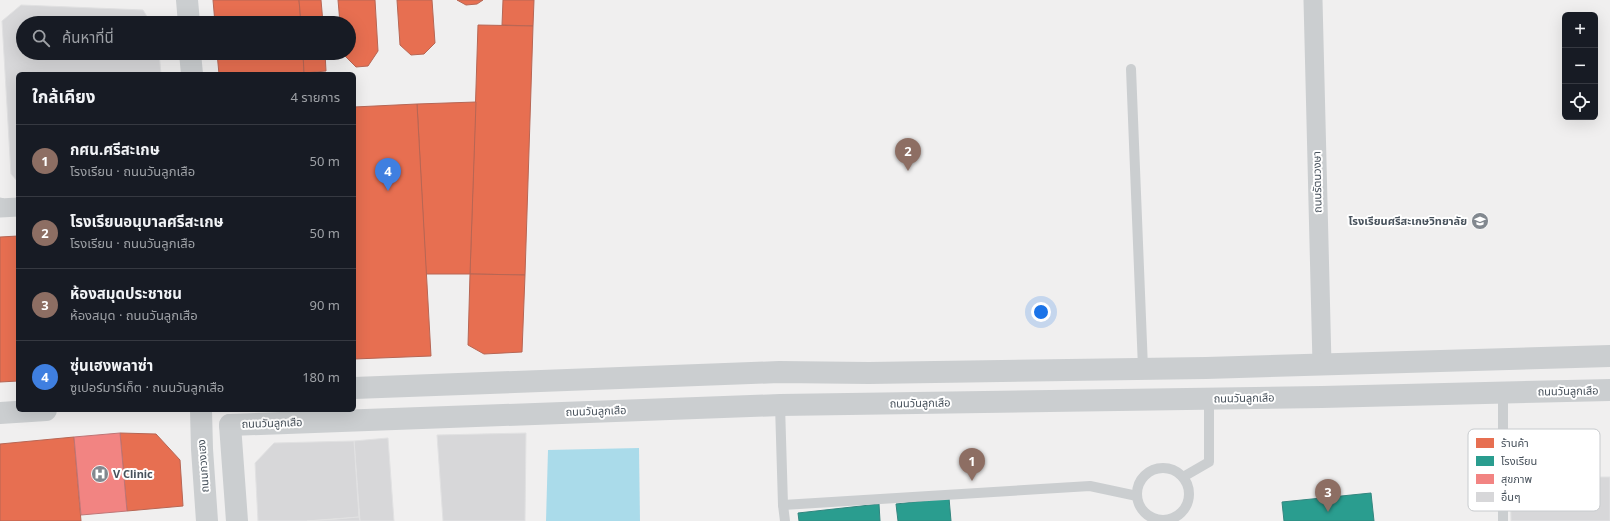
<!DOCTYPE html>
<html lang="th">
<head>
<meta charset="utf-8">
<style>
	body { margin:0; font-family:"Noto Sans","Noto Sans Thai",sans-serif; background:#242831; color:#f1f3f6 }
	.controls { position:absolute; right:12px; top:12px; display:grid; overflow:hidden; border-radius:6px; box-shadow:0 4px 16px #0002 }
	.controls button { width:36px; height:36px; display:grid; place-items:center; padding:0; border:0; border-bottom:1px solid #363941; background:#171b24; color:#f1f3f6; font:20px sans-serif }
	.you { position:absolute; left:1041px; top:312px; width:14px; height:14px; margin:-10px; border:3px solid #fff; border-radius:50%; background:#1a73e8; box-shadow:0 0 0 6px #1a73e833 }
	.badge { display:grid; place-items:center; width:26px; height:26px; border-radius:50%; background:#82888f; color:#fff; font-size:13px; font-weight:700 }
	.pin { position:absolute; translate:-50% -33px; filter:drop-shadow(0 1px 2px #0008) }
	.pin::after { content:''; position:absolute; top:21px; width:14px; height:12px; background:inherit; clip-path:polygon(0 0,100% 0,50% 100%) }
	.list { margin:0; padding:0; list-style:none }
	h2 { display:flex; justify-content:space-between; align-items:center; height:52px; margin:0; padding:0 16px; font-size:17px }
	h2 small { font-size:13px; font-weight:400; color:#9ea1a6 }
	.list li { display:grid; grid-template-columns:26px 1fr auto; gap:12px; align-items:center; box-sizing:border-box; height:72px; padding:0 16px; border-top:1px solid #363941 }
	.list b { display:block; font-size:15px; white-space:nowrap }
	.list p { margin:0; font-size:13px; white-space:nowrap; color:#9ea1a6 }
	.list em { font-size:13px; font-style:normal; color:#9ea1a6 }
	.icon { flex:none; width:22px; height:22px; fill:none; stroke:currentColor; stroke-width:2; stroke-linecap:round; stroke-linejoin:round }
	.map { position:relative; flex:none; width:1610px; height:521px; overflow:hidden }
	.search { position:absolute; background:#171b24; box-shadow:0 4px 16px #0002; left:16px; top:16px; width:340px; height:44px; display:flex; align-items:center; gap:10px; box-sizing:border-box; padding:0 14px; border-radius:22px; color:#9ea1a6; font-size:15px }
	.panel { position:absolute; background:#171b24; box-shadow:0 4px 16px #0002; left:16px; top:72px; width:340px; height:340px; border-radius:6px }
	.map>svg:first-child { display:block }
</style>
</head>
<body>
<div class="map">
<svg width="1610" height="521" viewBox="0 0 1610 521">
	<rect width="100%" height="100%" fill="#f0efef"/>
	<path fill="#aadbea" d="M639 448 640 521H546L548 450Z"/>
	<g fill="#e76f51" stroke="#b76654">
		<path d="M213 0H299L301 23H215Z"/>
		<path d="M299 0H321L323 23H301Z"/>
		<path d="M338 0H375L378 51 368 66 356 67 342 53H349V23H340Z"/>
		<path d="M397 0H432L435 43 424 54 411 55 400 45Z"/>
		<path d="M457 0H483L477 4 466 5Z"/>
		<path d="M503 0H534L533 26 502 25Z"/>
		<path d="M478 25 533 26 525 275 470 274Z"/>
		<path d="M217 53H303L304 73 219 74Z"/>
		<path d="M303 53H325L326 71 304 73Z"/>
		<path d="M476 102 470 274H426L417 104Z"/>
		<path d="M417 104 431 356 354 359V107Z"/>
		<path d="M18 236V381L0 382V237Z"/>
		<path d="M470 274 525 275 522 352 484 354 468 345Z"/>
		<path d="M120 433 156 434 180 460 183 506 127 511Z"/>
		<path d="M74 437 81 521H0V444Z"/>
	</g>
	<g fill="#2a9d8f" stroke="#33867f">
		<path d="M1371 493 1374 521H1284L1282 502Z"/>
		<path d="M949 498 951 521H898L896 504Z"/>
		<path d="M879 504 880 521H799L798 513Z"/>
	</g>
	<path fill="#f28482" stroke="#bf7576" d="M120 433 127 511 81 515 74 437Z"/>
	<g fill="#d7d7d9" stroke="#e1e1e2">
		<path d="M21 5 143 10 151 23H23V53H159L161 74H18V182L11 174 2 21Z"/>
		<path d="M526 433 525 521H443L437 435Z"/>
		<path d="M388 438 394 521H360L354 441Z"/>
		<path d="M354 441 359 517 307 521H258L255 463 274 443Z"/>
		<path d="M1510 477H1610V521H1511Z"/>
		<path d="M359 517 360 521H307L337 519Z"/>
	</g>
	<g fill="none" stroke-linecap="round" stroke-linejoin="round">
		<g stroke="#cbced0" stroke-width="10">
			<path d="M1131 69 1143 368"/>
			<path d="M1503 393V521"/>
			<path d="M780 405 783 505 785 521"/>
			<circle cx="1163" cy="494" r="26"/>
			<path d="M1183 477 1209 462V398"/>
			<path d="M783 505 1090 486 1137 496"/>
		</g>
		<g stroke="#cbced0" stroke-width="19">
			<path d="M1313 0 1322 364"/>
			<path d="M0 207V208L18 207"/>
		</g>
		<g stroke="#cbced0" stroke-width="22">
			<path d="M187 0 189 23"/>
			<path d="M190 53 192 74"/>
			<path d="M354 388 779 372 869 373 1206 368 1610 356"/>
			<path d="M201 410 202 449 207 521"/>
			<path d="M0 413 46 410"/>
			<path d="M230 425 780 405 1322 397 1610 390"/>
			<path d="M230 425 237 521"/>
		</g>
	</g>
	<defs>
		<g id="school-disc" transform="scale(0.9)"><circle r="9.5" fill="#82888f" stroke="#fff"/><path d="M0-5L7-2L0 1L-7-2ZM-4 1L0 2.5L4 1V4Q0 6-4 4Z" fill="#fff"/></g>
		<g id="hospital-disc" transform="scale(0.9)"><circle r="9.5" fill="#82888f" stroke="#fff"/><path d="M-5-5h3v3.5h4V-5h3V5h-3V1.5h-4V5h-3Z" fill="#fff"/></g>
	</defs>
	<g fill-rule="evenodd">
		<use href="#school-disc" x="1480" y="221"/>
		<use href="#hospital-disc" x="100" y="474"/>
	</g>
	<g text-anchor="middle" stroke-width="4" stroke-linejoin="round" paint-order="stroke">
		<g font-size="11" fill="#47515b" stroke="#fff">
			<text transform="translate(1317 182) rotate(-91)" y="4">ถนนรัตนวงษา</text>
			<text transform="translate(1568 391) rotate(-1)" y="4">ถนนวันลูกเสือ</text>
			<text transform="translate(1244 398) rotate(-1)" y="4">ถนนวันลูกเสือ</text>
			<text transform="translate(920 403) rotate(-1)" y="4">ถนนวันลูกเสือ</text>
			<text transform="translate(596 411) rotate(-2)" y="4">ถนนวันลูกเสือ</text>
			<text transform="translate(272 423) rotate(-2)" y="4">ถนนวันลูกเสือ</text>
			<text transform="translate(203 466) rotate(-94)" y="4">ถนนกวงเฮง</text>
		</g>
		<g font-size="11" font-weight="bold" fill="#47515b" stroke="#fff" text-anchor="end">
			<text x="1467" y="225">โรงเรียนศรีสะเกษวิทยาลัย</text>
			<text x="113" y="478" text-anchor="start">V Clinic</text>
		</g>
	</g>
	<rect x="1468" y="429" width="132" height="82" rx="6" fill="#fff" stroke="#c8cbce" stroke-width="1"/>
	<rect x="1476" y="438" width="18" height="10" fill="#e76f51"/>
	<rect x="1476" y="456" width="18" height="10" fill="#2a9d8f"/>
	<rect x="1476" y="474" width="18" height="10" fill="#f28482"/>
	<rect x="1476" y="492" width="18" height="10" fill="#d7d7d9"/>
	<g font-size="11" fill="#47515b">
		<text x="1501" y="447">ร้านค้า</text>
		<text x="1501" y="465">โรงเรียน</text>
		<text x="1501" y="483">สุขภาพ</text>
		<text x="1501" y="501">อื่นๆ</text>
	</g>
</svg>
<div class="controls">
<button>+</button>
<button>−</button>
<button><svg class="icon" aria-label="locate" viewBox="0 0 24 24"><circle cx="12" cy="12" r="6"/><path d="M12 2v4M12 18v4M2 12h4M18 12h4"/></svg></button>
</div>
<div class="you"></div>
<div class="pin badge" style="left:972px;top:481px;background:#8d6e63">1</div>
<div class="pin badge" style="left:908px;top:171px;background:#8d6e63">2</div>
<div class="pin badge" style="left:1328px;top:512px;background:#8d6e63">3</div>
<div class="pin badge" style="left:388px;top:191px;background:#3f7fe0">4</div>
<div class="search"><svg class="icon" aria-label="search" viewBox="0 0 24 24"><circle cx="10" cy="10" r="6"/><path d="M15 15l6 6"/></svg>ค้นหาที่นี่</div>
<section class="panel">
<h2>ใกล้เคียง<small>4 รายการ</small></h2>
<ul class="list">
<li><span class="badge" style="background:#8d6e63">1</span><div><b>กศน.ศรีสะเกษ</b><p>โรงเรียน · ถนนวันลูกเสือ</p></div><em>50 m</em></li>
<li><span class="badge" style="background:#8d6e63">2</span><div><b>โรงเรียนอนุบาลศรีสะเกษ</b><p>โรงเรียน · ถนนวันลูกเสือ</p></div><em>50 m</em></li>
<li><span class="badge" style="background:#8d6e63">3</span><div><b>ห้องสมุดประชาชน</b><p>ห้องสมุด · ถนนวันลูกเสือ</p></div><em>90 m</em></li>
<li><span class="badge" style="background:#3f7fe0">4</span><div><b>ซุ่นเฮงพลาซ่า</b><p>ซูเปอร์มาร์เก็ต · ถนนวันลูกเสือ</p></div><em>180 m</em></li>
</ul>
</section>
</div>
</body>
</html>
